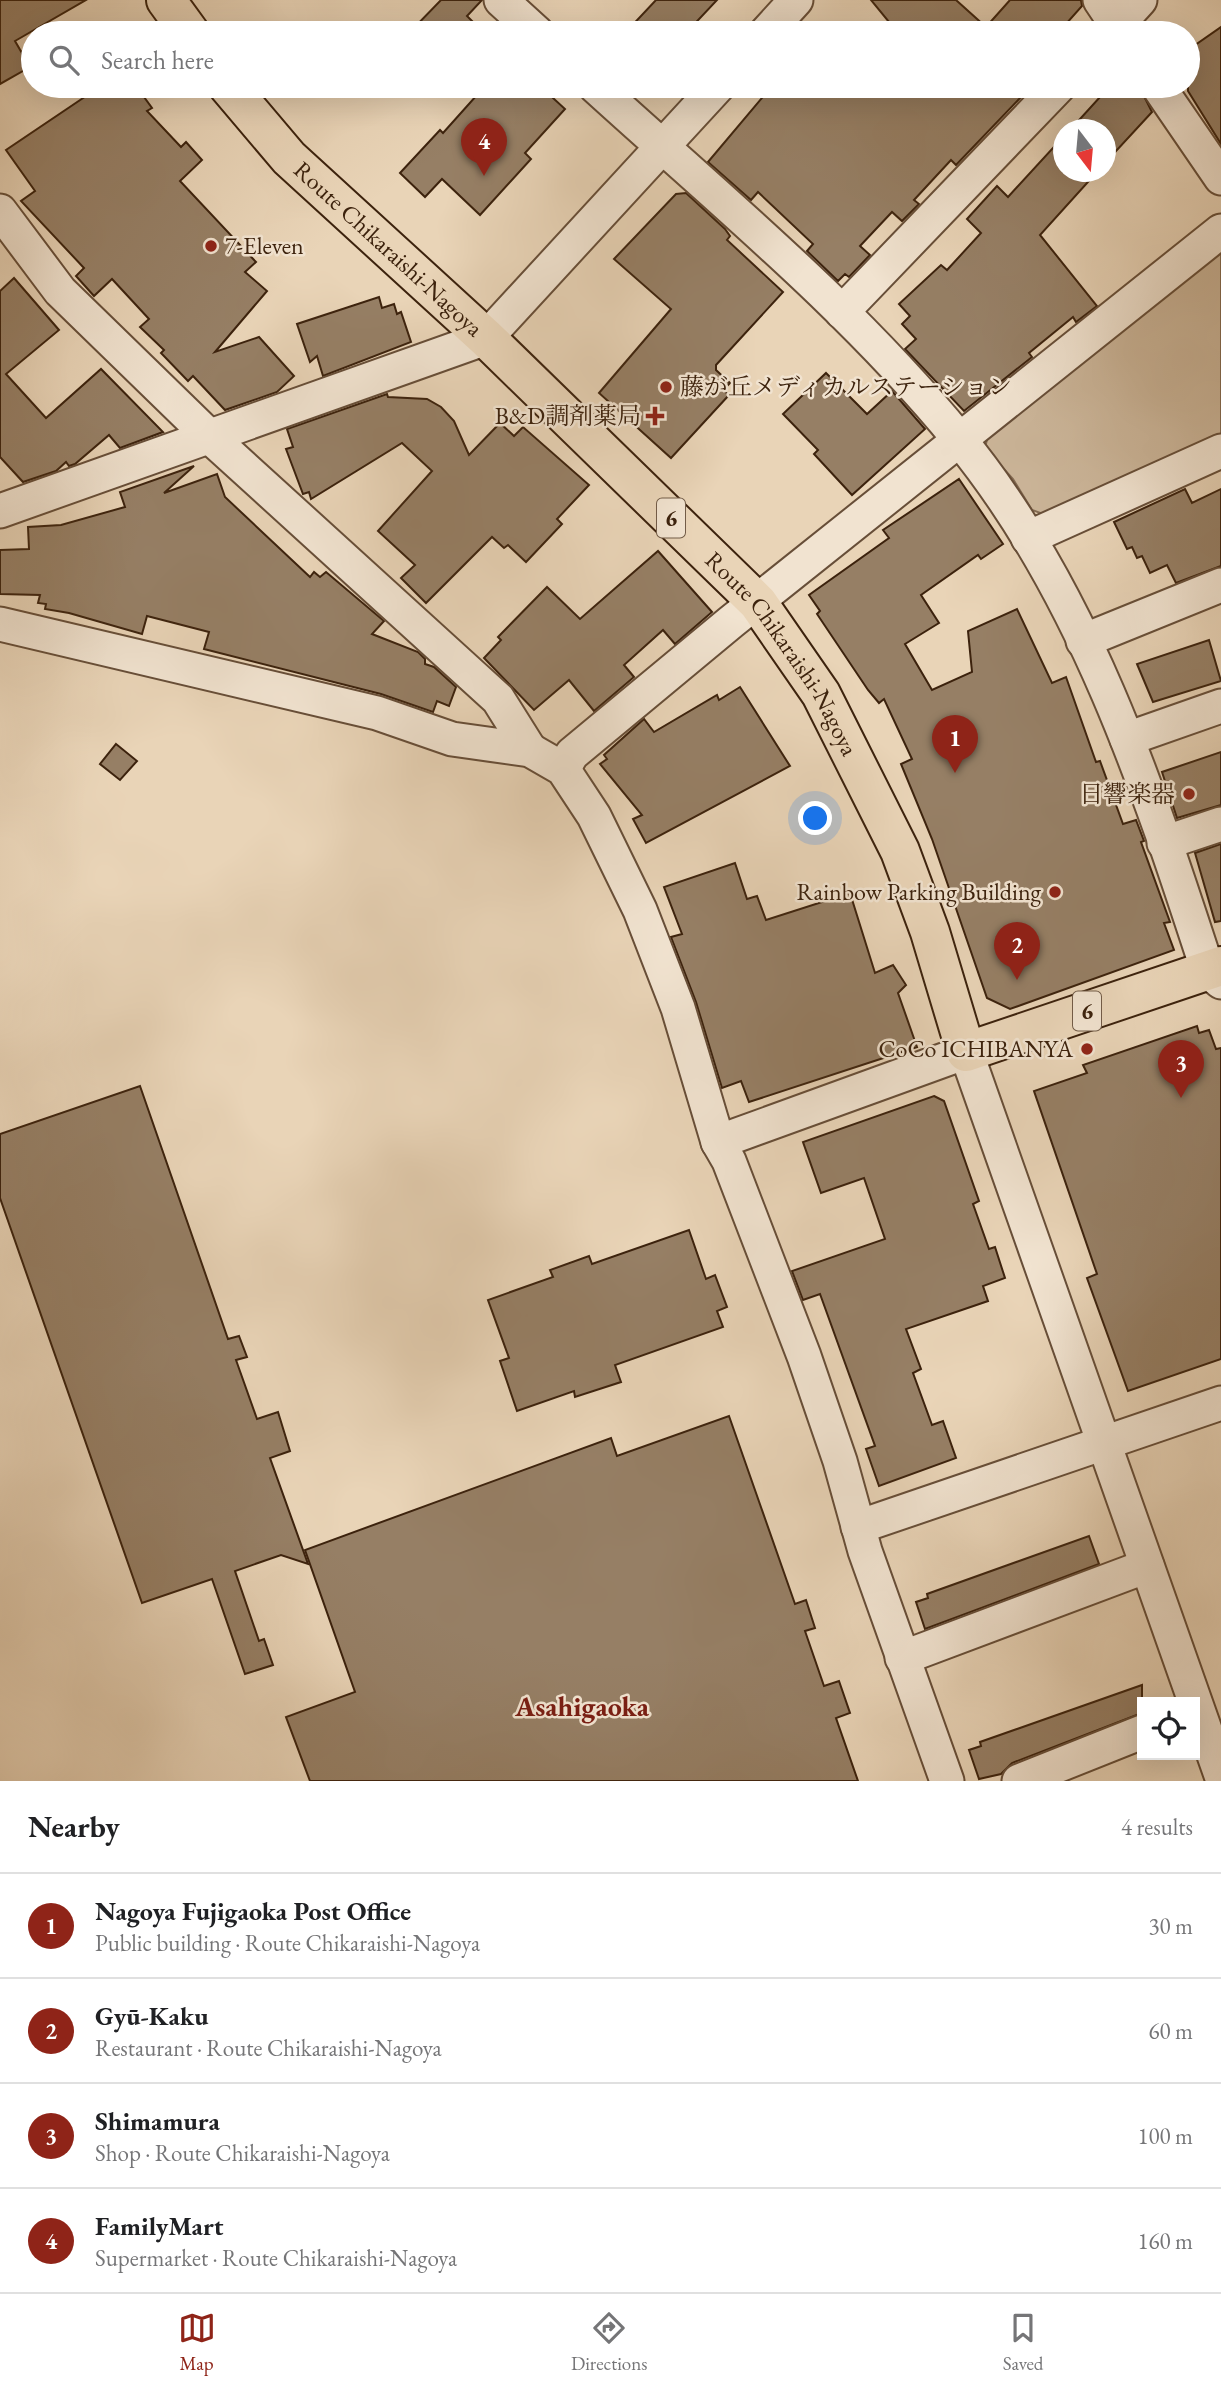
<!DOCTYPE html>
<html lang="en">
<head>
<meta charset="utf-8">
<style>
	body { margin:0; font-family:"EB Garamond","Noto Serif JP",serif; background:#f2f2f2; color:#202124 }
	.controls { position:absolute; right:21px; bottom:21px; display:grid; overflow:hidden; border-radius:0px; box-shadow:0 7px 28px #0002 }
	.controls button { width:63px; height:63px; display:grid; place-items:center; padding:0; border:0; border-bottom:2px solid #e0e0e0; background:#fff; color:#202124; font:35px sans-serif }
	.compass { position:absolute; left:1053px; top:119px; width:63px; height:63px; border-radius:50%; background:#fff; box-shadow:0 7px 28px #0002; rotate:164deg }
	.you { position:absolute; left:816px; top:819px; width:24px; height:24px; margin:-18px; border:5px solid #fff; border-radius:50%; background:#1a73e8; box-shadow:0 0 0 10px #1a73e833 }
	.badge { display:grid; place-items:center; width:46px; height:46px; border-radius:50%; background:#8f2418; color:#fff; font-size:23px; font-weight:700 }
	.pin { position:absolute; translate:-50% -58px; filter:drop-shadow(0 2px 4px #0008) }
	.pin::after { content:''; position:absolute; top:37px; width:24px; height:21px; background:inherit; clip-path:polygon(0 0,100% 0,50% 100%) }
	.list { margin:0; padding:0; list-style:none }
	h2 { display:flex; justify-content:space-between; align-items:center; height:91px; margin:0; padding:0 28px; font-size:30px }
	h2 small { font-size:23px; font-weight:400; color:#757577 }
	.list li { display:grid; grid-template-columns:46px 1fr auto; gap:21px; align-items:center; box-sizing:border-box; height:105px; padding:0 28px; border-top:2px solid #e0e0e0 }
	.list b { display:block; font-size:26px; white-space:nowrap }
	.list p { margin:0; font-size:23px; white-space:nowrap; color:#757577 }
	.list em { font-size:23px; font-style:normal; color:#757577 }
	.icon { flex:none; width:38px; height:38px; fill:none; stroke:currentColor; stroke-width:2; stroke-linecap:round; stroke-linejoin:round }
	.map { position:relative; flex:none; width:1221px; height:1781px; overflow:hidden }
	.search { position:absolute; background:#fff; box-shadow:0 7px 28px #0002; left:21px; right:21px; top:21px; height:77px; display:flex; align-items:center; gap:18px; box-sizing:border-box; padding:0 24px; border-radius:38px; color:#757577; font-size:26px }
	.sheet { height:511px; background:#fff }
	nav { display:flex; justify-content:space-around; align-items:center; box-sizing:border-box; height:98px; border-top:2px solid #e0e0e0; background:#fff; font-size:19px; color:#757577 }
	nav a { display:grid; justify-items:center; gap:4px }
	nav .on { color:#8f2418 }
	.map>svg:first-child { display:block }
</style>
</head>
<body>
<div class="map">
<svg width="1221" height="1781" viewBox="0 0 1221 1781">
	<rect width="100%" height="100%" fill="#e9d4b7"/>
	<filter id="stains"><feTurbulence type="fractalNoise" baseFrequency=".00286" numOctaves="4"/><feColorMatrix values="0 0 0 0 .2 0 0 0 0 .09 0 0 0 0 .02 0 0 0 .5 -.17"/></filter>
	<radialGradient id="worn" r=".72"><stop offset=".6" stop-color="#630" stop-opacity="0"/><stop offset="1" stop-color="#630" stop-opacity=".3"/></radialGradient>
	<path fill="#ccb69a" stroke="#846c54" stroke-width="2" d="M1221 251V434L1043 514 1032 510 1013 479 985 448 989 431Z"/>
	<g fill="#967f65" stroke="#3c220d" stroke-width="2">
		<path d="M0 0H86L15 41 30 67 0 84Z"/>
		<path d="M441 0H482L467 16 484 33H409Z"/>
		<path d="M656 0H717L686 33H625Z"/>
		<path d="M871 0H956L986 27 1010 0H1081L1082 6 1058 33H898Z"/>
		<path d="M1221 27V144L1188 91V50Z"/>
		<path d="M101 86H136L152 108 147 111 181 147 186 142 202 160 180 181 256 262 245 272 267 291 215 352 259 337 294 376 277 392 225 410 193 376 188 381 161 353 164 350 140 327 149 319 112 279 94 296 76 276 84 268 21 201 35 191 6 150Z"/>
		<path d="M485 86H540L565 109 525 153 531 159 480 215 442 179 425 197 400 173 440 130 443 133Z"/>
		<path d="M772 86H1007L1020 98 956 165 951 160 914 200 919 204 902 221 892 212 860 246 870 255 849 277 845 274 838 281 807 251 813 244 758 192 751 200 708 162Z"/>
		<path d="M1110 86H1139L1152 112 1105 163V130H1070Z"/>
		<path d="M1063 137V172H1097L1040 235 1097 306 1076 322 1073 317 1029 353 1032 357 964 411 905 349 916 339 902 324 910 316 899 304 941 265 947 270 981 233 967 219 997 186 1008 197Z"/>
		<path d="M686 193 725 229 730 236 727 240 783 292 716 365V370L730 383 723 390 729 395 671 458 599 393 671 309 614 259 676 194Z"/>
		<path d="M14 278 59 330 6 374 46 418 101 369 163 432 120 448 109 435 75 464 69 466 66 462 56 471 23 482 0 457V291Z"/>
		<path d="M379 297 382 308 394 304 397 314 401 312 411 342 323 376 317 356 310 362 297 324Z"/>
		<path d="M826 373 867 414 892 391 925 429 852 495 814 454 818 450 783 414Z"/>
		<path d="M387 394 388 397 427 399 441 407 454 421 469 455 500 423 514 436 523 427 589 485 557 519 562 524 526 562 508 545 504 548 492 537 426 603 401 578 415 565 378 531 432 471 402 443 311 499 309 492 303 494 286 449 293 447 287 429Z"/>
		<path d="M194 466 164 493 217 474 225 497 310 577 314 572 320 577 326 572 384 621 372 634 418 652 425 659V664L434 667 456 687 449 706 437 701 433 712 381 694 204 649 209 632 147 616 142 634 69 613 45 609 46 604 38 603 40 595 0 594V550L29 549 28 527 61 525 125 507 120 492Z"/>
		<path d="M959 479 1003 544 981 559 978 555 921 595 939 623 905 644 932 690 972 672 968 631 1017 609 1052 683 1066 677 1096 762 1100 761 1123 824 1136 820 1144 841 1141 842 1170 922 1164 923 1174 950 1010 1009 987 998 932 839 901 764 912 759 884 699 879 703 868 690 817 614 820 611 809 595 889 538 883 530Z"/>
		<path d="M1185 489 1192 503 1221 489V566L1176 583 1167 565 1150 573 1142 556 1137 558 1132 547 1127 549 1114 522Z"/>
		<path d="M658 551 712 612 675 644 663 630 624 665 634 677 594 711 569 680 534 710 484 658 501 640 498 637 547 587 580 619Z"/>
		<path d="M1209 640 1221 681 1153 702 1137 664Z"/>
		<path d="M740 687 790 766 646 843 633 819 642 815 600 764 607 759 604 755 644 719 654 732 717 695 719 700Z"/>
		<path d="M116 744 137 761 120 780 100 764Z"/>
		<path d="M1221 752V805L1177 818 1162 772Z"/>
		<path d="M1221 844V921L1215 922 1195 853Z"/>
		<path d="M735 863 747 899 757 896 766 920 850 893 875 973 893 965 906 985 898 993 917 1047 749 1102 741 1081 722 1088 696 1002 671 937 682 934 664 887Z"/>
		<path d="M1197 1026 1199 1033 1209 1030 1216 1049 1221 1048V1359L1128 1391 1087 1278 1097 1274 1034 1091 1087 1073 1083 1065Z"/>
		<path d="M140 1086 228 1339 239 1336 247 1357 236 1360 257 1419 278 1412 290 1451 270 1458 308 1564 281 1555 235 1571 259 1641 264 1639 273 1665 245 1674 212 1579 142 1603 0 1198V1134Z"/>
		<path d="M934 1096 944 1101 979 1201 973 1204 989 1249 995 1247 1005 1278 983 1286 988 1301 906 1329 921 1369 913 1373 932 1425 943 1421 956 1458 879 1486 866 1449 875 1446 820 1294 803 1300 792 1271 885 1239 864 1178 821 1193 803 1142Z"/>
		<path d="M689 1230 706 1279 715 1275 727 1307 717 1311 723 1327 615 1365 621 1382 575 1397 574 1391 517 1411 500 1361 509 1358 488 1300 553 1277 550 1270 589 1256 592 1264Z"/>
		<path d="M729 1416 795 1604 806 1600 815 1628 805 1631 824 1686 839 1681 850 1713 836 1718 858 1781H310L286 1717 355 1692 305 1550 611 1438 617 1456Z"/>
		<path d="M1089 1536 1099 1564 925 1629 916 1602 928 1598 927 1594Z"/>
		<path d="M1142 1685V1713L1012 1763 1001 1774 979 1779 969 1750 981 1746 980 1742Z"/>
	</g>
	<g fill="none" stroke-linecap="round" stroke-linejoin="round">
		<g stroke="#674e38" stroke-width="37">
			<g id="minor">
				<path d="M501 0 537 33"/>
				<path d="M1100 0 1122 33"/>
				<path d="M766 33 796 0"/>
				<path d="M1110 33 1140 0"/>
				<path d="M595 86C719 199 852 308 959 439 1084 591 1148 787 1208 971L1221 982"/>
				<path d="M1158 86 1221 178"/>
				<path d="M0 211 60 291 209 436 498 699 530 750"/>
				<path d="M842 312 1059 86"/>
				<path d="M0 511 486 338 718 86"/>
				<path d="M1028 538 1221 451"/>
				<path d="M0 624 377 713 452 739 530 750 563 769 594 816 640 910 678 1008 718 1142 729 1161 804 1356 840 1461 865 1551 947 1781"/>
				<path d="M1083 641 1221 585"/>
				<path d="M1127 739 1221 706"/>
				<path d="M563 769 572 754 731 622 1221 231"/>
				<path d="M1164 843 1221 824"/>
				<path d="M718 1142 966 1052 1221 1775"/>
				<path d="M858 1527 1221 1403"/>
				<path d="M902 1658 1147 1566"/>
				<path d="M1019 1781 1142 1732"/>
			</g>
		</g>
		<g stroke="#3c220d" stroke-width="42">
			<g id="major">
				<path d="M166 0 190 33"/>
				<path id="s1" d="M228 86 289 158 486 338 758 603 821 694 900 851 930 932 966 1052 1221 966"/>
			</g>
		</g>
		<use href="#minor" stroke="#f1e3d0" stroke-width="33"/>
		<use href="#major" stroke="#e9d4b7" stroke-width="38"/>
	</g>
	<g fill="#8f2418" stroke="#f1e3d0" stroke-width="2.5">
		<circle cx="211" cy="246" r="7"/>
		<circle cx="666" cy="387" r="7"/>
		<path d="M651.5 405.5h7v7h7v7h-7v7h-7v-7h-7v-7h7z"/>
		<circle cx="1189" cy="794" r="7"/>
		<circle cx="1055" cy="892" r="7"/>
		<circle cx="1087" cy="1049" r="7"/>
	</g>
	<g text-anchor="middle" stroke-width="5" stroke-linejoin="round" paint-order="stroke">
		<g fill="#f1e3d0" stroke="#725c48" stroke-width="2">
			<rect x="657" y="498.5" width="28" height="39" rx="5"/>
			<rect x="1073" y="991.5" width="28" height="39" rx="5"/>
		</g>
		<g font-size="23" font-weight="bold" fill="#3c220d">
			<text x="671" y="526">6</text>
			<text x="1087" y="1019">6</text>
		</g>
		<g font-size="24" fill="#3c220d" stroke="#f1e3d0" text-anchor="end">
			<text x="225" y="254" text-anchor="start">7-Eleven</text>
			<text x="680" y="395" text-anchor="start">藤が丘メディカルステーション</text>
			<text x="641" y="424">B&amp;D調剤薬局</text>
			<text x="1175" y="802">日響楽器</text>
			<text x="1041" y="900">Rainbow Parking Building</text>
			<text x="1073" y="1057">CoCo ICHIBANYA</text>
		</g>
		<g font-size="24" fill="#3c220d" stroke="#f1e3d0">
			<text dy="8" stroke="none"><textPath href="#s1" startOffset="229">Route Chikaraishi-Nagoya</textPath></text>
			<text dy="8" stroke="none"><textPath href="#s1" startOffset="796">Route Chikaraishi-Nagoya</textPath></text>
		</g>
		<g font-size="28" font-weight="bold" fill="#7a1f14" stroke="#f1e3d0">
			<text x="582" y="1716">Asahigaoka</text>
		</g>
	</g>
	<rect width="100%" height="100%" filter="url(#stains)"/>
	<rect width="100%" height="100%" fill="url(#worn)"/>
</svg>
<div class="controls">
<button><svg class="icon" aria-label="locate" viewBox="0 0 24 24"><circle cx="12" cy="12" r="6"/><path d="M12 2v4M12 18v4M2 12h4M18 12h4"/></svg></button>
</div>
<svg class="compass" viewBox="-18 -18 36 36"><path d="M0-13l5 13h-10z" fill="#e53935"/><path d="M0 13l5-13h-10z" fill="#757577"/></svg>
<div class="you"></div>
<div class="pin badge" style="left:955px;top:773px">1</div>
<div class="pin badge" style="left:1017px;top:980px">2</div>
<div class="pin badge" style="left:1181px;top:1098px">3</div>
<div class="pin badge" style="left:484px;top:176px">4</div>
<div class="search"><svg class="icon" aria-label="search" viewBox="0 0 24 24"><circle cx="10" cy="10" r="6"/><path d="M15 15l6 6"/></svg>Search here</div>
</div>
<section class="sheet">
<h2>Nearby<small>4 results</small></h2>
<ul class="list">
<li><span class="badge">1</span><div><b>Nagoya Fujigaoka Post Office</b><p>Public building · Route Chikaraishi-Nagoya</p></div><em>30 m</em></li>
<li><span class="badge">2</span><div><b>Gyū-Kaku</b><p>Restaurant · Route Chikaraishi-Nagoya</p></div><em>60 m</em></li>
<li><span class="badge">3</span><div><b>Shimamura</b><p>Shop · Route Chikaraishi-Nagoya</p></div><em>100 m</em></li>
<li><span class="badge">4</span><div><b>FamilyMart</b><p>Supermarket · Route Chikaraishi-Nagoya</p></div><em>160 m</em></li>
</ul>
</section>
<nav>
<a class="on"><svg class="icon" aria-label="map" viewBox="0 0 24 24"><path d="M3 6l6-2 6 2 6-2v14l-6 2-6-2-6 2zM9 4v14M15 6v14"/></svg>Map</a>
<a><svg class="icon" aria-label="directions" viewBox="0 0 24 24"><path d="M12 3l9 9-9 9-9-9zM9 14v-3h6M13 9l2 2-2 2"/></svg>Directions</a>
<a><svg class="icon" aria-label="saved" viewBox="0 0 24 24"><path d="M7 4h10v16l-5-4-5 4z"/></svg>Saved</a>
</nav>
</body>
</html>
